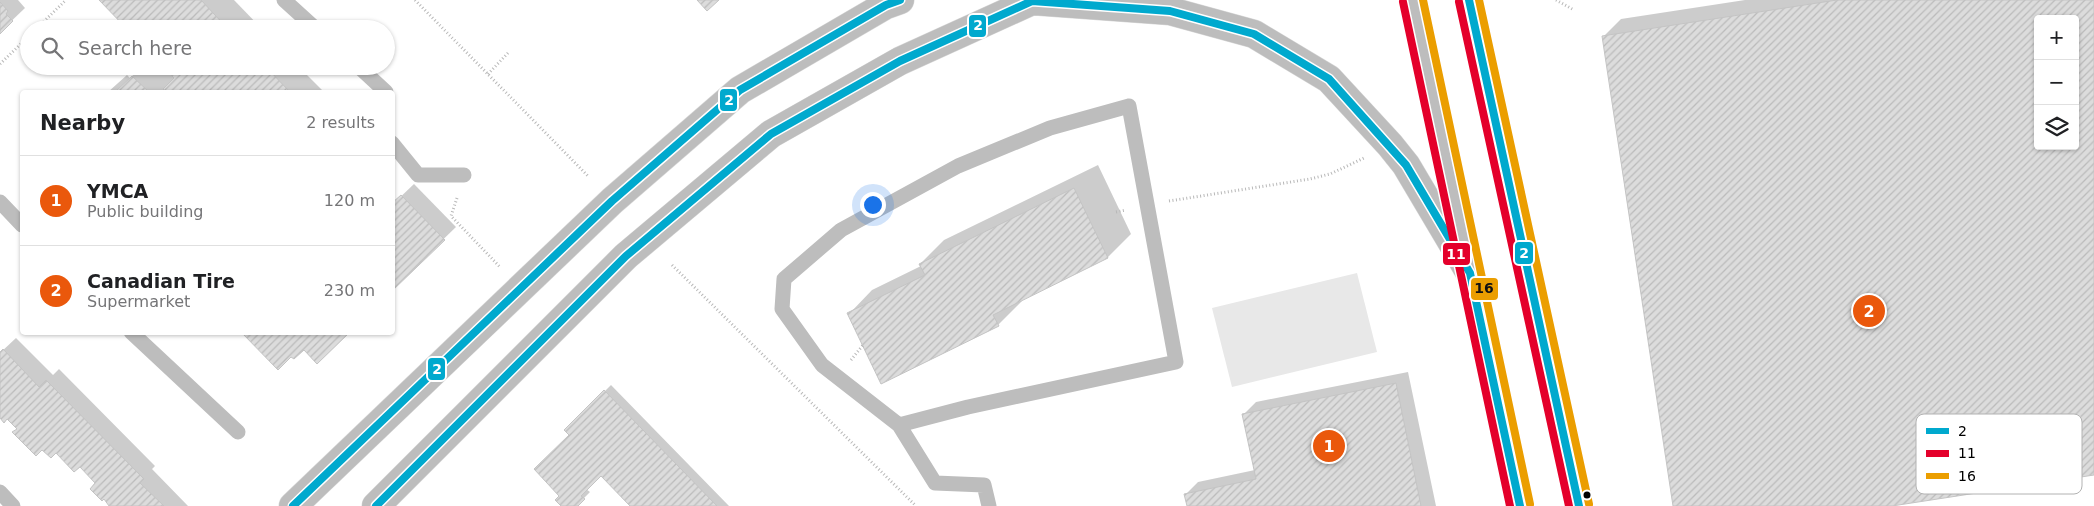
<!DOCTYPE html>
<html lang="en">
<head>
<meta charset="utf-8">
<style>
	body { margin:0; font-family:"DejaVu Sans",sans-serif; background:#f2f2f2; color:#202124 }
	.controls { position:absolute; right:15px; top:15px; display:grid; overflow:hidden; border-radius:5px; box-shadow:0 1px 4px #0004 }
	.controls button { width:45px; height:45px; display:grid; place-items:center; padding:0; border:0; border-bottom:1px solid #e0e0e0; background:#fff; color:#202124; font:25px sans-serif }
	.you { position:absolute; left:872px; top:204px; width:18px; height:18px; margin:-12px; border:4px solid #fff; border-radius:50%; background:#1a73e8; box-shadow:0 0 0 8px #1a73e833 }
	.badge { display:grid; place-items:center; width:32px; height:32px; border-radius:50%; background:#ea580c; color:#fff; font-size:16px; font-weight:700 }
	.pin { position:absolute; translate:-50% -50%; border:2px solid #fff; box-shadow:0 1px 5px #0006 }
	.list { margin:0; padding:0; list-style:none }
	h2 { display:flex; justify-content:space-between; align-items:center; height:65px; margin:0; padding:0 20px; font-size:21px }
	h2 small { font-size:16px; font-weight:400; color:#757577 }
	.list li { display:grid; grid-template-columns:32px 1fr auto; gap:15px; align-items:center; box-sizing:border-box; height:90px; padding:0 20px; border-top:1px solid #e0e0e0 }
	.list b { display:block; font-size:19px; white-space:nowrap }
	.list p { margin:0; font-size:16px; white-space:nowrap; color:#757577 }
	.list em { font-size:16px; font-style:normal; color:#757577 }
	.icon { flex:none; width:28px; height:28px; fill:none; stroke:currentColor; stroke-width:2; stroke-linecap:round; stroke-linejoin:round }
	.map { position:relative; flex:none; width:2094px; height:506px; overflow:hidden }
	.search { position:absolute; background:#fff; box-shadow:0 1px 4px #0004; left:20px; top:20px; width:375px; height:55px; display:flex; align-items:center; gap:12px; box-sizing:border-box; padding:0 18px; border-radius:28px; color:#757577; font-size:19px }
	.panel { position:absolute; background:#fff; box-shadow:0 1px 4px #0004; left:20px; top:90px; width:375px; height:245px; border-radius:5px }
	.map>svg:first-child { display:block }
</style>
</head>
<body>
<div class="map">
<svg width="2094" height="506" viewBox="0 0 2094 506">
	<defs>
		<pattern id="building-hatch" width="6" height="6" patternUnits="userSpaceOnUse" patternTransform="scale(1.25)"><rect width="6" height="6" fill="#dcdcdc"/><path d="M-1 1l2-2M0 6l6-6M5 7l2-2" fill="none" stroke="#bbb"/></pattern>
	</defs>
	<rect width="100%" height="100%" fill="#fff"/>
	<path fill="#e8e8e8" d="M1357 273 1377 352 1232 387 1212 308Z"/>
	<g fill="#0003" fill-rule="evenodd">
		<path d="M0 0H18L25 8 0 32Z"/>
		<path d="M101 0H234L262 29H128Z"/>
		<path d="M1745 0H2094V474L1884 506H1675L1604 36 1621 19ZM2038 19H2075V146H2038Z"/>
		<path d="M143 66H298L324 92H108L127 75 130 78Z"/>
		<path d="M1098 165 1131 234 1108 257 1021 300 1022 301 998 325 849 314 872 290 921 266 920 264 944 240Z"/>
		<path d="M414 184 456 227 392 289V205Z"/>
		<path d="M16 338 53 375 59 369 155 466 152 469 188 506H111L97 483 80 465 18 428 8 418 0 417V353Z"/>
		<path d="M1408 372 1436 506H1188L1186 494 1198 482 1255 470 1244 414 1256 402Z"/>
		<path d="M611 385 729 506H632L601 474 586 489 590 492 576 506H562L561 496 570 434 566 430Z"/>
	</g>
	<g fill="url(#building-hatch)" stroke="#c4c4c4" fill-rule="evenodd">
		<path d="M99 0H201L228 29H127Z"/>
		<path d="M697 0H719L707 11Z"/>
		<path d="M1837 0H2094V475L1892 506H1673L1602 36ZM2038 19H2075V146H2038Z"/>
		<path d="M0 2 8 11 6 14 13 21 0 34Z"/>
		<path d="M163 66H265L290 92H192L189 90 187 92H166L163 89 174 78Z"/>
		<path d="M132 76 149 92H115Z"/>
		<path d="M1074 188 1108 258 993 315 999 326 881 384 847 313 925 275 919 264Z"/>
		<path d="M401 195 445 240 392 291V203Z"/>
		<path d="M241 332H350L317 364 304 350 294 359 291 357 278 370Z"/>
		<path d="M3 349 39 387 46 380 144 479 140 483 164 506H109L104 499 102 501 90 489 95 483 80 467 74 472 56 453 51 458 42 450 36 456 12 432 17 429 7 419 4 423 0 418V352Z"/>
		<path d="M1396 383 1421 506H1187L1184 494 1256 479 1242 414Z"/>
		<path d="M604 390 717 506H630L601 476 581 496 585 499 578 506H561L555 500 559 496 534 469 569 435 564 430Z"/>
	</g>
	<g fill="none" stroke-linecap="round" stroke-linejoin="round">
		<g stroke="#dbdbdb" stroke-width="29">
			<g id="primary">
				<path d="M1413 0 1520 506"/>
				<path d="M1469 0 1579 506"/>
				<path d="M293 506 612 201 740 90 886 5 900 0"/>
				<path d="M376 506 626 256 771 134 900 61 1032 1 1170 11 1254 34 1329 79 1390 145 1406 165 1470 273"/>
			</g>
		</g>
		<g stroke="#b8b8b8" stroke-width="3" stroke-dasharray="1 2.5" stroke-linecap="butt">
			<path d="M415 0 588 176"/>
			<path d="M1556 0 1574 10"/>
			<path d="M36 29 66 0"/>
			<path d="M0 64 29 36"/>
			<path d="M488 74 508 53"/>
			<path d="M457 198 451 216 500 267"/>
			<path d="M1169 201 1310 179 1330 174 1364 158"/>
			<path d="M1116 212 1126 210"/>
			<path d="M672 265 916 506"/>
			<path d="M851 360 863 345"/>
		</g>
		<g stroke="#bdbdbd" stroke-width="15">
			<path d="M284 0 316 29"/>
			<path d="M358 66 386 92"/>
			<path d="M392 143 418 175H464"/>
			<path d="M0 202 22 225"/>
			<path d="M131 332 238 432"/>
			<path d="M899 425 968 407 1176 362 1129 106 1050 128 958 166 841 230 784 279 782 309 822 365 899 425 935 483 984 485 989 506"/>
			<path d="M0 492 13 506"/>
		</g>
		<use href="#primary" stroke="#bdbdbd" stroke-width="28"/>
		<g stroke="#fff" stroke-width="11">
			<g id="bus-1">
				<path d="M1469 0 1579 506"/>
				<path d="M293 506 612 201 740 90 886 5 900 0"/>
				<path d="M376 506 626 256 771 134 900 61 1032 1 1170 11 1254 34 1329 79 1406 165 1470 273 1520 506"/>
			</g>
		</g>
		<g stroke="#fff" stroke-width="11">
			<g id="bus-2">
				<path d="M1403 2 1510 506"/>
				<path d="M1459 2 1569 506"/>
			</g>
		</g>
		<g stroke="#fff" stroke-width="11">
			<g id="bus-3">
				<path d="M1423 0 1530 504"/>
				<path d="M1479 0 1589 504"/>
			</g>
		</g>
		<use href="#bus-1" stroke="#00a9ce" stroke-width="8"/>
		<use href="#bus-2" stroke="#e4002b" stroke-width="8"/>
		<use href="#bus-3" stroke="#eb9e00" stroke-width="8"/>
	</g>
	<circle fill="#000" stroke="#fff" stroke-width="2" cx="1587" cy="495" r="4.5"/>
	<rect x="1916" y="414" width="166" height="80" rx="8" fill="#fff" stroke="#b2b2b2" stroke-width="1"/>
	<rect x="1926" y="428" width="23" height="6" fill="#00a9ce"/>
	<rect x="1926" y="450" width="23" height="7" fill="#e4002b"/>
	<rect x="1926" y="473" width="23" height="6" fill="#eb9e00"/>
	<g font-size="14" fill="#000">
		<text x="1958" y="436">2</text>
		<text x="1958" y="458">11</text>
		<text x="1958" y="481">16</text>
	</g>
	<g stroke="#fff" stroke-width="2">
		<rect x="968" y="14" width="19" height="24" rx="5" fill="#00a9ce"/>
		<rect x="719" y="88" width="19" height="24" rx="5" fill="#00a9ce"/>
		<rect x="1514" y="241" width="20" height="24" rx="5" fill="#00a9ce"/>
		<rect x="1442" y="242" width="29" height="24" rx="5" fill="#e4002b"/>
		<rect x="1470" y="277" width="29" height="24" rx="5" fill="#eb9e00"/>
		<rect x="427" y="357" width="19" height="24" rx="5" fill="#00a9ce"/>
	</g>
	<g font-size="14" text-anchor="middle" font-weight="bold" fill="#fff">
		<text x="978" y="30">2</text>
		<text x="729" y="105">2</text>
		<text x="1524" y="258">2</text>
		<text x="1456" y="259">11</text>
		<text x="437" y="374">2</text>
	</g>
	<g font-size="14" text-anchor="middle" font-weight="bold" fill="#111">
		<text x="1484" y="293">16</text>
	</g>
</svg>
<div class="controls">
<button>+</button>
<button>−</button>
<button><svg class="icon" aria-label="layers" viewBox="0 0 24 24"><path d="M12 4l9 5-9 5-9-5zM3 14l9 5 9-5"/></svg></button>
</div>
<div class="you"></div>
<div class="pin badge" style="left:1329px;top:446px">1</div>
<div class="pin badge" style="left:1869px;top:311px">2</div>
<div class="search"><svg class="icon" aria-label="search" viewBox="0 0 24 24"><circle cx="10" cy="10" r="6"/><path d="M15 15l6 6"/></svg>Search here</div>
<section class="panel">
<h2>Nearby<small>2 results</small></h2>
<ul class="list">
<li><span class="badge">1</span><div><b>YMCA</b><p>Public building</p></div><em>120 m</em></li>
<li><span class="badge">2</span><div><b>Canadian Tire</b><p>Supermarket</p></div><em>230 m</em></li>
</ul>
</section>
</div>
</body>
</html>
